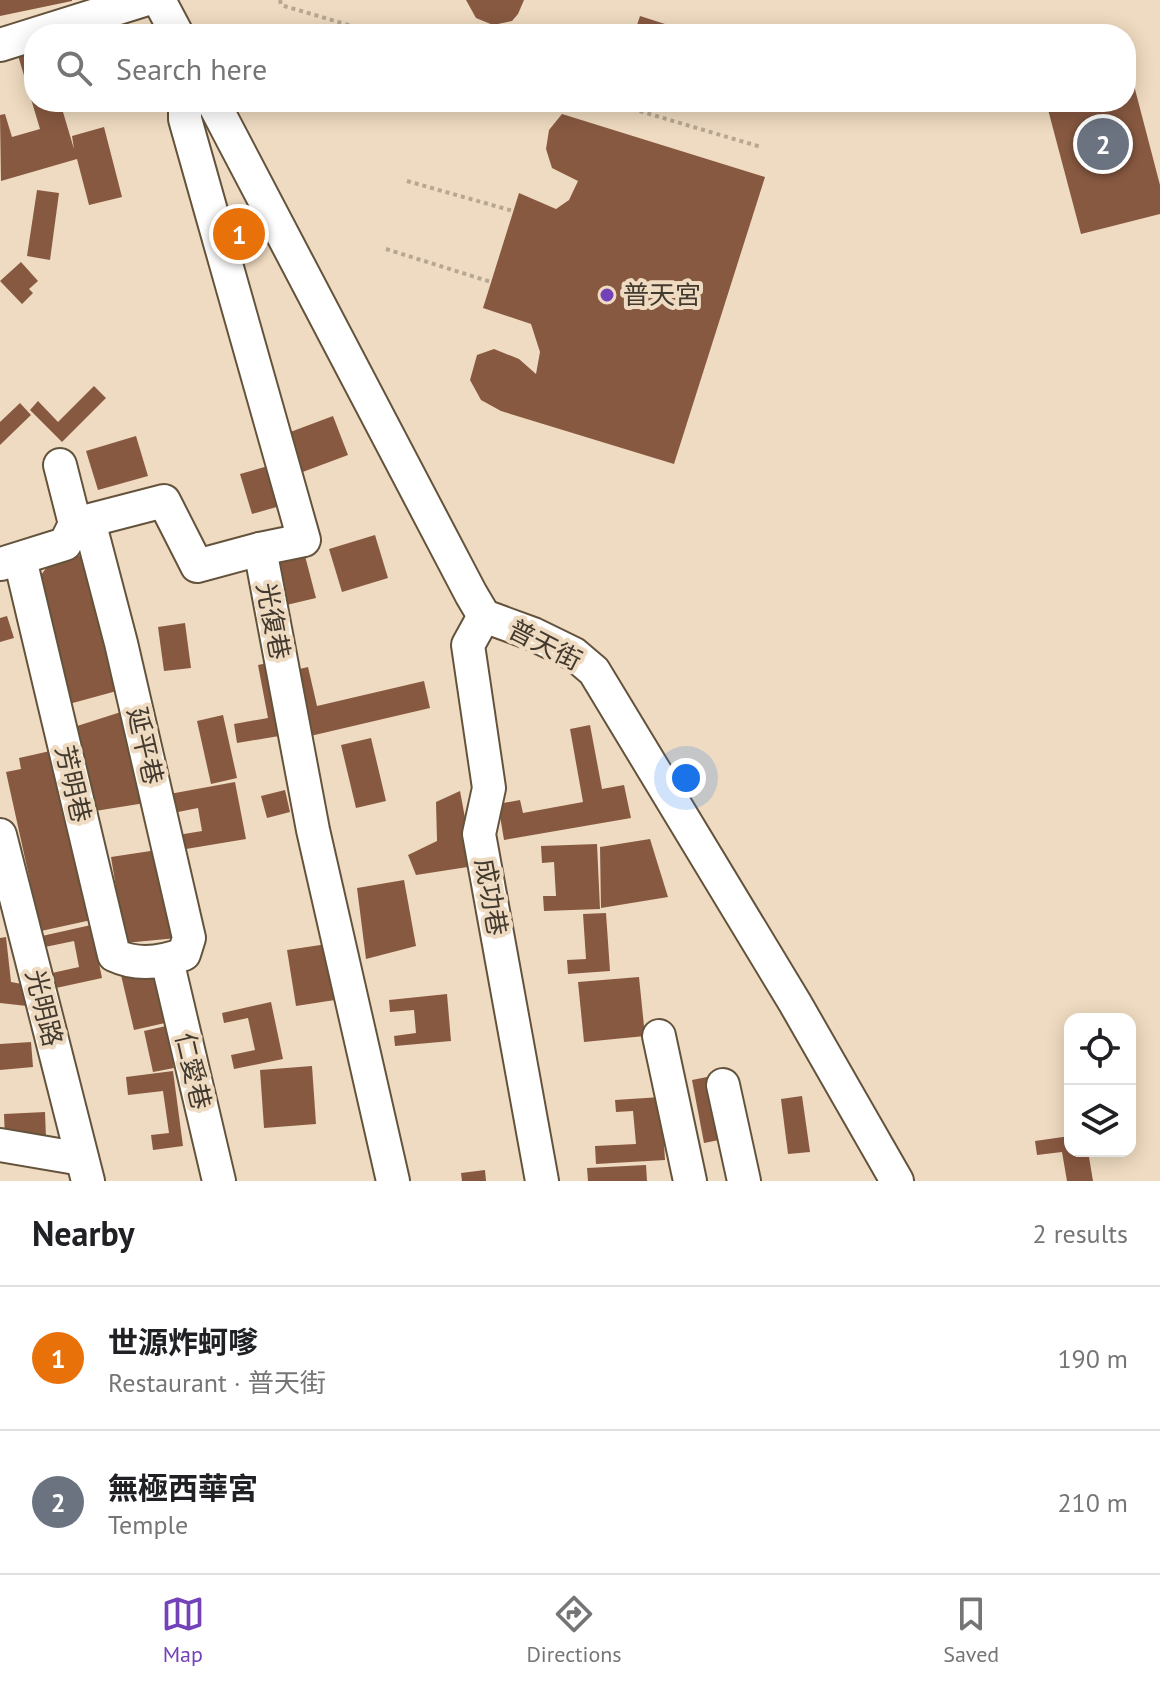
<!DOCTYPE html>
<html lang="en">
<head>
<meta charset="utf-8">
<style>
	body { margin:0; font-family:"PT Sans","Noto Sans TC",sans-serif; background:#f2f2f2; color:#202124 }
	.controls { position:absolute; right:24px; bottom:24px; display:grid; overflow:hidden; border-radius:16px; box-shadow:0 4px 20px #0003 }
	.controls button { width:72px; height:72px; display:grid; place-items:center; padding:0; border:0; border-bottom:2px solid #e0e0e0; background:#fff; color:#202124; font:40px sans-serif }
	.you { position:absolute; left:686px; top:778px; width:28px; height:28px; margin:-20px; border:6px solid #fff; border-radius:50%; background:#1a73e8; box-shadow:0 0 0 12px #1a73e833 }
	.badge { display:grid; place-items:center; width:52px; height:52px; border-radius:50%; background:#7341b8; color:#fff; font-size:26px; font-weight:700 }
	.pin { position:absolute; translate:-50% -50%; border:4px solid #fff; box-shadow:0 2px 8px #0006 }
	.list { margin:0; padding:0; list-style:none }
	h2 { display:flex; justify-content:space-between; align-items:center; height:104px; margin:0; padding:0 32px; font-size:34px }
	h2 small { font-size:26px; font-weight:400; color:#757577 }
	.list li { display:grid; grid-template-columns:52px 1fr auto; gap:24px; align-items:center; box-sizing:border-box; height:144px; padding:0 32px; border-top:2px solid #e0e0e0 }
	.list b { display:block; font-size:30px; white-space:nowrap }
	.list p { margin:0; font-size:26px; white-space:nowrap; color:#757577 }
	.list em { font-size:26px; font-style:normal; color:#757577 }
	.icon { flex:none; width:44px; height:44px; fill:none; stroke:currentColor; stroke-width:2; stroke-linecap:round; stroke-linejoin:round }
	.map { position:relative; flex:none; width:1160px; height:1181px; overflow:hidden }
	.search { position:absolute; background:#fff; box-shadow:0 4px 20px #0003; left:24px; right:24px; top:24px; height:88px; display:flex; align-items:center; gap:20px; box-sizing:border-box; padding:0 28px; border-radius:32px; color:#757577; font-size:30px }
	.sheet { height:392px; background:#fff }
	nav { display:flex; justify-content:space-around; align-items:center; box-sizing:border-box; height:112px; border-top:2px solid #e0e0e0; background:#fff; font-size:22px; color:#757577 }
	nav a { display:grid; justify-items:center; gap:4px }
	nav .on { color:#7341b8 }
	.map>svg:first-child { display:block }
</style>
</head>
<body>
<div class="map">
<svg width="1160" height="1181" viewBox="0 0 1160 1181">
	<rect width="100%" height="100%" fill="#efdbc1"/>
	<g fill="#885941">
		<path d="M0 0H72V1L0 16Z"/>
		<path d="M466 0H524L518 14 512 21 493 25 476 18Z"/>
		<path d="M640 16 693 33V34H634Z"/>
		<path d="M34 47V102H60L74 149 72 136 104 127 122 197 89 205 77 159 1 181 0 115 5 114 12 137 40 129 17 52Z"/>
		<path d="M1131 74 1160 185V214L1081 234 1046 102H1126V75Z"/>
		<path d="M562 114 765 177 674 464 501 411 481 400 470 380 477 355 494 349 519 359 536 374 540 352 531 324 483 308 519 193 556 209 569 200 578 181 552 168 546 149 549 130Z"/>
		<path d="M37 190 59 193 50 260 27 256Z"/>
		<path d="M21 262 38 281 29 289 33 293 22 304 0 281Z"/>
		<path d="M94 386 106 398 62 442 30 410 38 401 58 422Z"/>
		<path d="M20 403 31 415 0 445V422Z"/>
		<path d="M333 416 348 455 292 476 277 437Z"/>
		<path d="M136 436 148 476 98 490 86 451Z"/>
		<path d="M268 466 280 506 252 514 240 474Z"/>
		<path d="M375 535 388 578 342 592 329 549Z"/>
		<path d="M304 552 316 598 278 607 266 562Z"/>
		<path d="M81 555 124 689 69 704 38 579 50 563Z"/>
		<path d="M7 616 14 638 0 642V618Z"/>
		<path d="M185 623 191 668 164 671 158 627Z"/>
		<path d="M277 661 291 734 237 743 234 724 268 718 258 665Z"/>
		<path d="M308 667 317 706 424 681 430 708 306 737 291 671Z"/>
		<path d="M124 711 145 803 89 812 74 727Z"/>
		<path d="M223 715 237 778 211 784 197 721Z"/>
		<path d="M590 725 602 789 624 785 631 818 504 840 498 804 520 800 523 813 583 802 570 729Z"/>
		<path d="M371 738 386 801 356 808 341 745Z"/>
		<path d="M59 749 96 919 41 931 6 772 21 769 19 758Z"/>
		<path d="M235 782 246 839 174 851 172 836 202 831 198 808 168 814 164 795Z"/>
		<path d="M285 790 290 812 267 818 261 796Z"/>
		<path d="M460 791 474 866 416 875 408 855 437 841 436 802Z"/>
		<path d="M650 839 668 897 601 908 600 847Z"/>
		<path d="M597 844 600 909 544 911 543 896H556L554 862 542 863 541 846Z"/>
		<path d="M157 850 177 938 125 943 111 857Z"/>
		<path d="M404 880 416 946 366 959 357 888Z"/>
		<path d="M606 913 610 971 568 974 567 960 586 959 583 914Z"/>
		<path d="M91 925 102 978 56 988 52 973 79 967 74 941 45 947 42 936Z"/>
		<path d="M6 937 11 982 22 984 27 1006 0 1003V938Z"/>
		<path d="M327 944 335 1000 296 1006 287 950Z"/>
		<path d="M151 964 165 1023 134 1030 120 971Z"/>
		<path d="M639 977 645 1036 584 1042 578 982Z"/>
		<path d="M447 994 451 1041 395 1046 394 1036 416 1033 414 1010 390 1012 389 1000Z"/>
		<path d="M271 1002 283 1059 234 1069 231 1055 255 1050 248 1018 224 1023 222 1013Z"/>
		<path d="M166 1026 174 1068 153 1072 144 1031Z"/>
		<path d="M31 1042 33 1067 0 1070V1044Z"/>
		<path d="M312 1066 316 1124 264 1128 260 1070Z"/>
		<path d="M173 1071 183 1146 153 1150 151 1135 169 1133 163 1091 128 1095 126 1077Z"/>
		<path d="M717 1075 729 1138 704 1143 692 1080Z"/>
		<path d="M802 1096 810 1152 788 1154 781 1099Z"/>
		<path d="M661 1097 665 1160 596 1164 595 1146 636 1144 633 1111 616 1112 615 1100Z"/>
		<path d="M45 1112 46 1138 5 1139 4 1114Z"/>
		<path d="M1070 1136V1151H1088L1093 1181H1067L1062 1152 1037 1155 1035 1141Z"/>
		<path d="M646 1165 647 1181H588L587 1168Z"/>
		<path d="M485 1170 486 1181H462L461 1173Z"/>
	</g>
	<g fill="none" stroke-linecap="round" stroke-linejoin="round">
		<g stroke="#64533c" stroke-width="36">
			<g id="minor">
				<path d="M159 0 177 34"/>
				<path d="M0 45 144 0"/>
				<path d="M185 102V119L304 540 260 549 313 830 393 1181"/>
				<path d="M213 102 471 594 484 616 533 634 574 654 594 671 795 1003 897 1181"/>
				<path d="M60 465 75 524 164 501 197 566 260 549"/>
				<path d="M20 559 114 955C137 966 161 963 184 954L189 938 121 643 89 521"/>
				<path d="M1 564 65 544 75 524"/>
				<path d="M484 616 468 645 489 788 479 834 542 1181"/>
				<path d="M0 835 88 1181"/>
				<path d="M167 960 219 1181"/>
				<path d="M659 1036 690 1181"/>
				<path d="M723 1085 744 1181"/>
				<path d="M0 1145 82 1159"/>
			</g>
		</g>
		<g stroke="#b7a792" stroke-width="4" stroke-dasharray="4 4" stroke-linecap="butt">
			<path d="M280 0 281 5 379 34"/>
			<path d="M609 102 761 147"/>
			<path d="M407 181 513 211"/>
			<path d="M386 249 491 282"/>
		</g>
		<use href="#minor" stroke="#fff" stroke-width="32"/>
	</g>
	<circle fill="#7341b8" stroke="#efdbc1" stroke-width="3" cx="607" cy="295" r="8"/>
	<g text-anchor="middle" stroke-width="8" stroke-linejoin="round" paint-order="stroke">
		<g font-size="26" fill="#423a2f" stroke="#efdbc1" text-anchor="start">
			<text x="623" y="304">普天宮</text>
		</g>
		<g font-size="26" fill="#423a2f" stroke="#efdbc1">
			<text transform="translate(273 621) rotate(79)" y="9">光復巷</text>
			<text transform="translate(545 645) rotate(27)" y="9">普天街</text>
			<text transform="translate(145 746) rotate(77)" y="9">延平巷</text>
			<text transform="translate(73 784) rotate(77)" y="9">芳明巷</text>
			<text transform="translate(491 897) rotate(80)" y="9">成功巷</text>
			<text transform="translate(44 1008) rotate(76)" y="9">光明路</text>
			<text transform="translate(193 1071) rotate(77)" y="9">仁愛巷</text>
		</g>
	</g>
</svg>
<div class="controls">
<button><svg class="icon" aria-label="locate" viewBox="0 0 24 24"><circle cx="12" cy="12" r="6"/><path d="M12 2v4M12 18v4M2 12h4M18 12h4"/></svg></button>
<button><svg class="icon" aria-label="layers" viewBox="0 0 24 24"><path d="M12 4l9 5-9 5-9-5zM3 14l9 5 9-5"/></svg></button>
</div>
<div class="you"></div>
<div class="pin badge" style="left:239px;top:234px;background:#e8710a">1</div>
<div class="pin badge" style="left:1103px;top:144px;background:#6b7280">2</div>
<div class="search"><svg class="icon" aria-label="search" viewBox="0 0 24 24"><circle cx="10" cy="10" r="6"/><path d="M15 15l6 6"/></svg>Search here</div>
</div>
<section class="sheet">
<h2>Nearby<small>2 results</small></h2>
<ul class="list">
<li><span class="badge" style="background:#e8710a">1</span><div><b>世源炸蚵嗲</b><p>Restaurant · 普天街</p></div><em>190 m</em></li>
<li><span class="badge" style="background:#6b7280">2</span><div><b>無極西華宮</b><p>Temple</p></div><em>210 m</em></li>
</ul>
</section>
<nav>
<a class="on"><svg class="icon" aria-label="map" viewBox="0 0 24 24"><path d="M3 6l6-2 6 2 6-2v14l-6 2-6-2-6 2zM9 4v14M15 6v14"/></svg>Map</a>
<a><svg class="icon" aria-label="directions" viewBox="0 0 24 24"><path d="M12 3l9 9-9 9-9-9zM9 14v-3h6M13 9l2 2-2 2"/></svg>Directions</a>
<a><svg class="icon" aria-label="saved" viewBox="0 0 24 24"><path d="M7 4h10v16l-5-4-5 4z"/></svg>Saved</a>
</nav>
</body>
</html>
